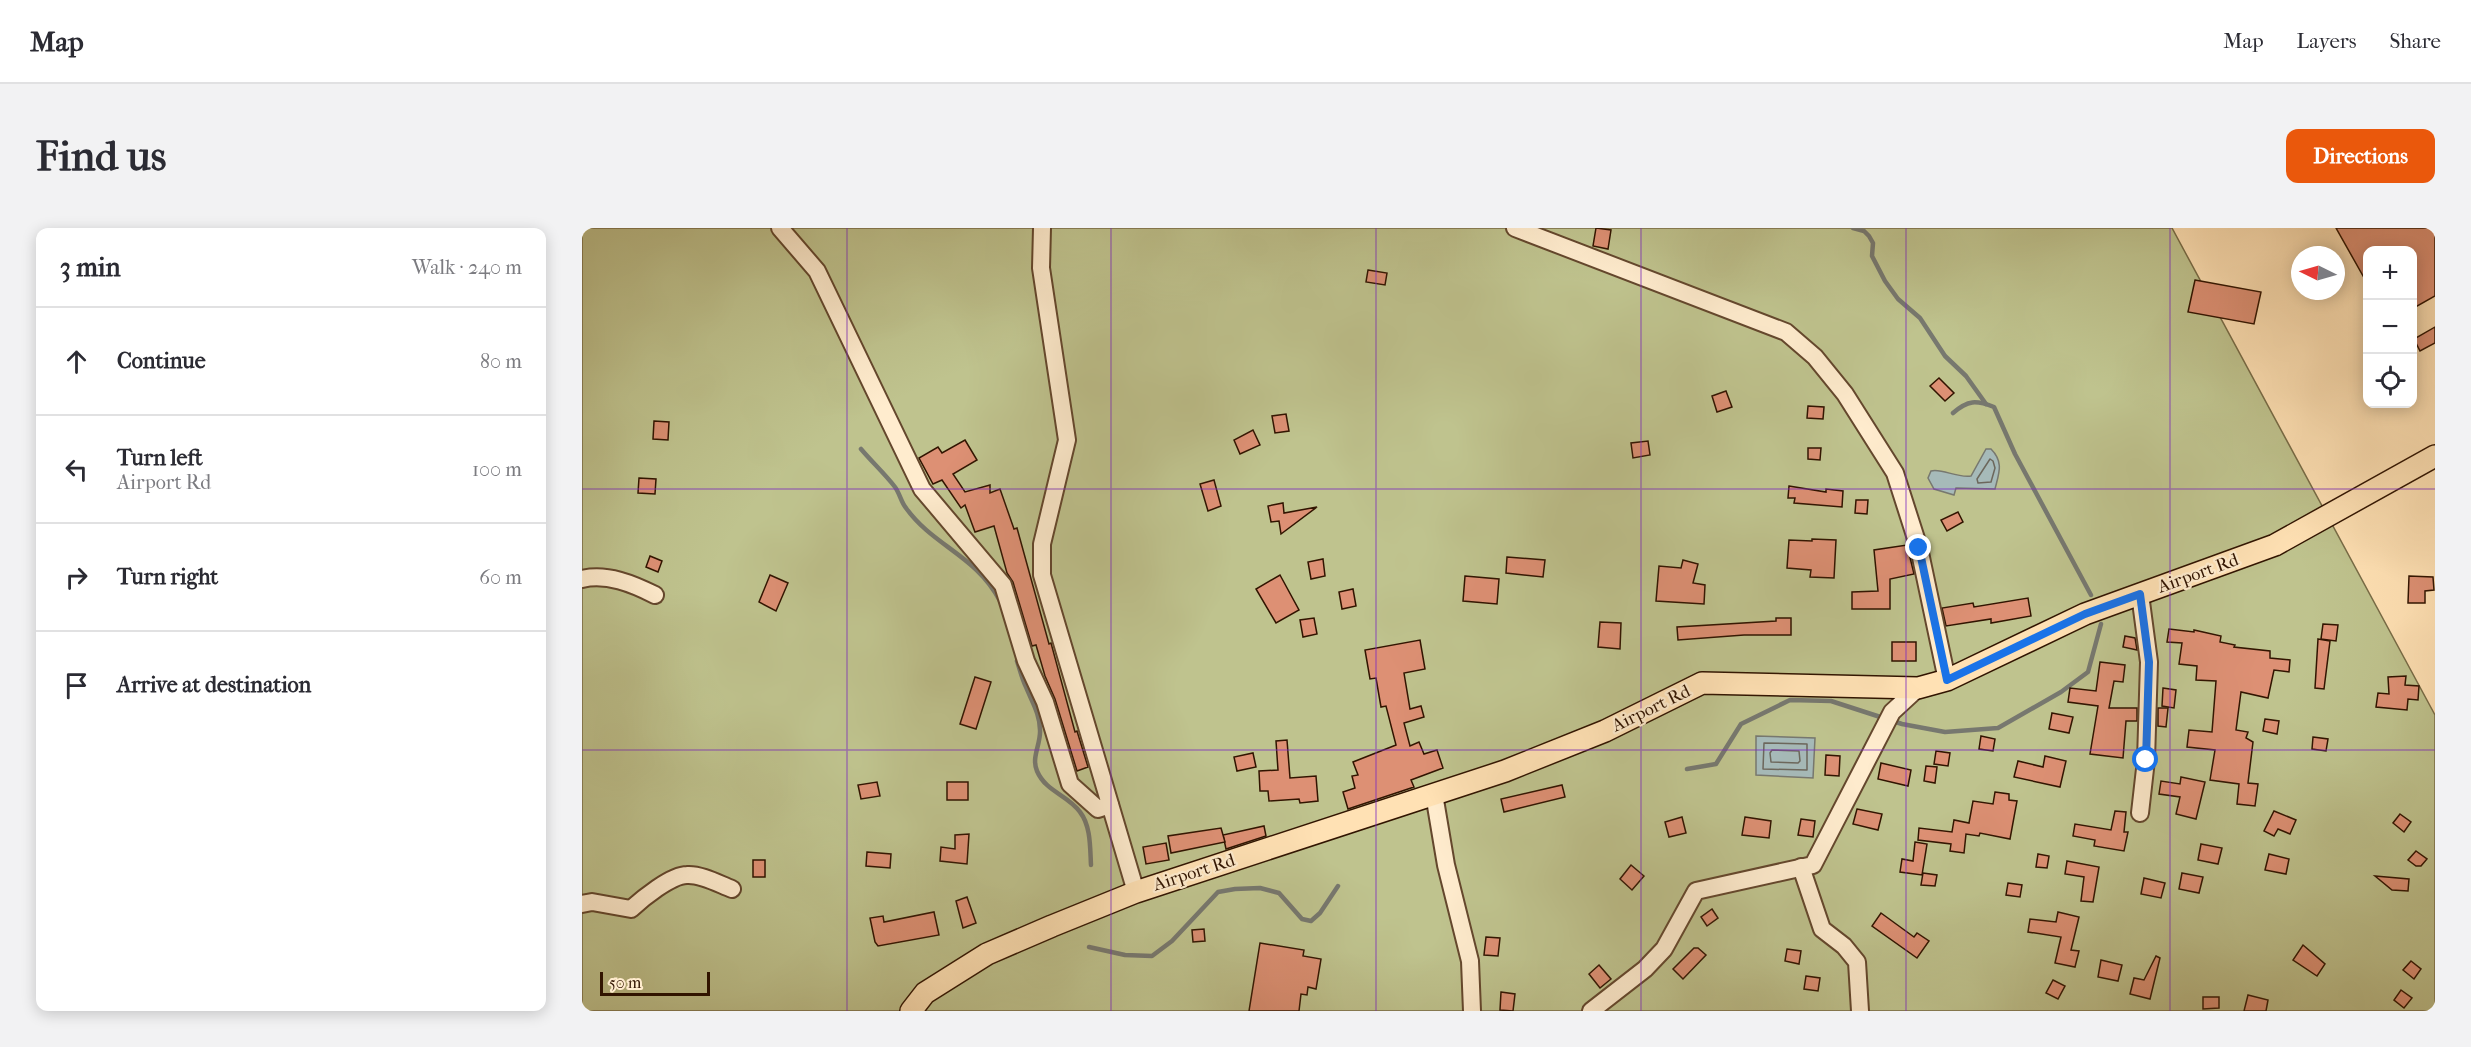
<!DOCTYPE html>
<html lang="en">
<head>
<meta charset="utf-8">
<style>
	body { margin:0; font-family:"IM FELL French Canon",serif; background:#f2f2f3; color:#2b2b33 }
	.controls { position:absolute; right:18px; top:18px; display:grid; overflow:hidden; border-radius:12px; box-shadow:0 3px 15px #0003 }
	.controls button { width:54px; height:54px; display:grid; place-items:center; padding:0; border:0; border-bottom:2px solid #e1e1e2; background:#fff; color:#2b2b33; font:30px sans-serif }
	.compass { position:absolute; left:1709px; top:18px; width:54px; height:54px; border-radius:50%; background:#fff; box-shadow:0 3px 15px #0003; rotate:275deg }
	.scale { position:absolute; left:18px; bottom:15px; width:110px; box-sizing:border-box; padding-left:6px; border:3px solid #311400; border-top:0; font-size:16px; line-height:21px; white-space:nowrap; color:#311400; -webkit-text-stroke:4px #ffecce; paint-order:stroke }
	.stop { position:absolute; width:18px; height:18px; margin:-14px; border:4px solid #1a73e8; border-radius:50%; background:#fff }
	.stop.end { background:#1a73e8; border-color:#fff; box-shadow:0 2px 6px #0008 }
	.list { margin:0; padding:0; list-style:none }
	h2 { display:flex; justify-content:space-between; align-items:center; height:78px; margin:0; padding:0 24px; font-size:26px }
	h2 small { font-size:20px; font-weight:400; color:#7c7c81 }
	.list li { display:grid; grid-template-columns:39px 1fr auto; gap:18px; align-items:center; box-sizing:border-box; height:108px; padding:0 24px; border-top:2px solid #e1e1e2 }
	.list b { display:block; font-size:22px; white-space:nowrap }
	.list p { margin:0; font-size:20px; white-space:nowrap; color:#7c7c81 }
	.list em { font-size:20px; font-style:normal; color:#7c7c81 }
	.icon { flex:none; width:33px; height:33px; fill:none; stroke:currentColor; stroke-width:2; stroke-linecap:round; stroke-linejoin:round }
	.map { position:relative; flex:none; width:1853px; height:783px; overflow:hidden; border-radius:12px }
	header { display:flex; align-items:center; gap:36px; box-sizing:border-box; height:84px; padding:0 30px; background:#fff; border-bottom:2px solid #e1e1e2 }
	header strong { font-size:28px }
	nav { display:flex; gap:33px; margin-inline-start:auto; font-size:21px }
	.intro { display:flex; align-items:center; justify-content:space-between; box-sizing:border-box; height:144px; padding:0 36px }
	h1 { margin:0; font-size:42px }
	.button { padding:15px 27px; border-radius:12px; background:#ea580c; color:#fff; font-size:21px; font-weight:700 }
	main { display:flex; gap:36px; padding:0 36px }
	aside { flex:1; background:#fff; border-radius:12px; box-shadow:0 3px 15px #0003 }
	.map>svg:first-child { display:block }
</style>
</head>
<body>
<header>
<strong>Map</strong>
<nav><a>Map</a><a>Layers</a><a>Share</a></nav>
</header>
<div class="intro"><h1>Find us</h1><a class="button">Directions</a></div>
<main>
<aside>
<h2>3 min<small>Walk · 240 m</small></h2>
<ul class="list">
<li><svg class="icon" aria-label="ahead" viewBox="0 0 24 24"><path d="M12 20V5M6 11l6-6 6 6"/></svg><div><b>Continue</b></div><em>80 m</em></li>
<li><svg class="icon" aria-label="left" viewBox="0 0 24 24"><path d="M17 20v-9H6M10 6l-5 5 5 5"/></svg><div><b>Turn left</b><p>Airport Rd</p></div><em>100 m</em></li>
<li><svg class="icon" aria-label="right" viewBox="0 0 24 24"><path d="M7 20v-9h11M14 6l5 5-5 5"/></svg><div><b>Turn right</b></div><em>60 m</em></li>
<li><svg class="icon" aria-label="arrive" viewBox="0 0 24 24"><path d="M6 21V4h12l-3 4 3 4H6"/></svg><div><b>Arrive at destination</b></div></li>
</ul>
</aside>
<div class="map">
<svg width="1853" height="783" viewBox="0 0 1853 783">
	<rect width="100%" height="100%" fill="#ffe1b4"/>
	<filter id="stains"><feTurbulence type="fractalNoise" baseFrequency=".00333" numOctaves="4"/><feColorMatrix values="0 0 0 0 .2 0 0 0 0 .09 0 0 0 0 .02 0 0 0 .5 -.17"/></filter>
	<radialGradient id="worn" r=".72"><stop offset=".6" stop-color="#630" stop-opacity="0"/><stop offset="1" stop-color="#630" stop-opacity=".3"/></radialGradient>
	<path fill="#bfc38e" stroke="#786c47" stroke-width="1.5" d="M0 0H1590L1853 487V783H0Z"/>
	<g fill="#a6bab9" stroke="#77786f" stroke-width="1.5">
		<path d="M1404 221H1409C1422 234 1417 245 1413 261L1374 260 1372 267 1352 261 1346 250 1349 243C1360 240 1374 250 1389 248Z"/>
		<path d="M1174 508 1233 510 1231 550 1174 547Z"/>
	</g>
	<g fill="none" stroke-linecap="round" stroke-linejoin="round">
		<g stroke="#6c675c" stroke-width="1.5">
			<path d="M1408 231 1411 233 1413 240 1409 254 1396 255 1395 251Z"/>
			<path d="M1182 515 1225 516V542L1181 541Z"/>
			<path d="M1190 522 1217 523 1218 533 1216 535 1189 534 1188 525Z"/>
		</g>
		<g stroke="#77786f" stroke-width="4.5">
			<path d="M1271 0 1282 3 1287 8 1291 15 1290 28 1303 53 1316 71 1338 90 1363 128 1384 148 1404 176"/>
			<path d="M1371 185C1386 172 1394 172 1412 179L1433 226 1509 367"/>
			<path d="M279 221C290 234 303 246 313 259 318 266 319 274 324 280 351 318 395 328 418 373"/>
			<path d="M435 433C438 442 440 451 444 459 450 474 458 486 458 502 459 516 449 529 455 543 464 564 486 567 498 584 509 598 508 620 509 637"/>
			<path d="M1105 541 1134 536 1159 496 1208 472 1249 473 1320 496 1363 504 1416 500 1479 464 1506 444 1519 396"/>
			<path d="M507 719 543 727 570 728 590 713 636 664 653 661 678 660 697 665 720 691 729 693 738 685 756 658"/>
		</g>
	</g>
	<g fill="#dd9074" stroke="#311400" stroke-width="1.5">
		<path d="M1014 0 1029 2 1026 21 1011 18Z"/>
		<path d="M1754 0H1853V68L1830 81V22H1785V55Z"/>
		<path d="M786 42 805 45 803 57 784 54Z"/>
		<path d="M1613 52 1679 64 1672 96 1606 84Z"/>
		<path d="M1853 99V115L1838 123 1832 111Z"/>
		<path d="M1357 150 1372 165 1363 173 1348 158Z"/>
		<path d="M1144 163 1150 179 1135 184 1130 168Z"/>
		<path d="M1226 178 1242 179 1241 191 1225 190Z"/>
		<path d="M704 186 707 203 693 205 690 188Z"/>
		<path d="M72 193 87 194 86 212 71 211Z"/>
		<path d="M671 202 678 217 658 226 652 212Z"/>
		<path d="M383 212 395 232 371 246 383 264 408 257V265L418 261 432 301 435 300 467 416 469 415 493 504 495 503 506 539 495 543 473 471 463 448 454 417 450 418 431 354 425 345 412 298 393 304 383 277 379 280 360 252 351 256 337 230 356 219 360 225Z"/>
		<path d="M1066 213 1068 227 1051 230 1049 215Z"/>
		<path d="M1226 220H1239L1238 232 1226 231Z"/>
		<path d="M57 250 74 251 73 266 56 265Z"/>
		<path d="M632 252 639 278 626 283 618 256Z"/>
		<path d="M1207 258 1244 264V261L1261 263 1260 279 1212 275 1213 270H1206Z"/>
		<path d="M1274 272H1286L1285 286 1273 285Z"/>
		<path d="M701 275 702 285 735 279 699 306 697 293 689 294 686 278Z"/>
		<path d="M1376 284 1381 294 1365 303 1359 292Z"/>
		<path d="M1230 311 1254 312 1252 350 1228 349 1229 342 1205 340 1207 312 1230 313Z"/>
		<path d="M1325 317 1332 346 1308 351V381H1270V364L1296 363 1292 322Z"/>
		<path d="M68 328 80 333 76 344 64 339Z"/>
		<path d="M925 329 963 332 961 349 924 345Z"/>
		<path d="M741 331 743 348 729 351 726 334Z"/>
		<path d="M1101 332 1116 336 1111 355 1123 357 1122 376 1074 373 1077 338 1099 340Z"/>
		<path d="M188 347 206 355 194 383 177 374Z"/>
		<path d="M698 347 717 382 694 395 674 361Z"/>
		<path d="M883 348 917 351 915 376 881 373Z"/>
		<path d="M1827 348 1851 349 1852 362 1843 363V375H1826Z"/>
		<path d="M771 361 774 378 760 381 757 364Z"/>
		<path d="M1446 370 1449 388 1409 395V391L1364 398 1360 380 1391 375 1392 379Z"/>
		<path d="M732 390 735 406 721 409 718 392Z"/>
		<path d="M1194 390H1209V407H1162L1096 412 1095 399 1194 393Z"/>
		<path d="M1018 394 1039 395 1038 421 1016 419Z"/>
		<path d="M1741 396 1756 397 1754 413 1739 411Z"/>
		<path d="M1587 401 1612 404V402L1639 408 1638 414 1653 417 1652 419 1688 423V430L1708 432 1707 444 1692 442 1686 470 1659 464 1654 502 1666 504 1664 510 1671 514 1666 555 1676 556 1673 578 1655 576 1657 556 1628 552 1633 522 1605 519 1607 502 1630 504 1634 453 1614 452 1615 438 1597 436 1600 415 1585 414Z"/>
		<path d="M1543 408 1553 410 1555 422 1541 419Z"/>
		<path d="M1736 411 1748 413 1742 461 1733 460Z"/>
		<path d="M838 412 843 441 822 445 828 481 839 478 842 489 822 495 828 518 837 514 842 526 855 522 861 540 829 552 832 559 766 581 761 564 773 560 770 548 776 547 771 534 814 517 804 478 799 479 794 450 788 451 783 422Z"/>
		<rect x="1310" y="414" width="24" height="19"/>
		<path d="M1518 434 1543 437 1541 454 1532 453 1527 480H1555V493H1544L1541 530 1508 526 1516 478 1486 474 1488 460 1514 463Z"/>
		<path d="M1824 448 1823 457 1837 458 1836 472 1826 471 1825 482 1794 479 1796 465 1807 466 1806 449Z"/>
		<path d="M393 449 409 454 394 501 378 496Z"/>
		<path d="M1581 460 1594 462 1592 480 1580 478Z"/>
		<path d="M1576 480H1586L1584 499 1576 498Z"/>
		<path d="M1470 485 1491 489 1487 505 1467 501Z"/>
		<path d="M1683 491 1697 493 1695 506 1681 503Z"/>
		<path d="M1399 508 1413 511 1411 523 1397 521Z"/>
		<path d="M1731 509 1746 511 1744 523 1730 521Z"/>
		<path d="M705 512 708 550 734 548 736 573 718 575 717 571 687 573 686 563H678L677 543 696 542 694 513Z"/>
		<path d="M1354 523 1368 525 1366 538 1352 536Z"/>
		<path d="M671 525 674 539 655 543 652 529Z"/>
		<path d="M1244 527 1258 528 1257 548 1243 547Z"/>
		<path d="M1463 528 1484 533 1478 559 1432 549 1436 533 1461 539Z"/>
		<path d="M1299 535 1329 542 1326 558 1296 551Z"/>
		<path d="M1344 538 1355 539 1353 555 1342 553Z"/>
		<path d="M1599 549 1623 554 1614 591 1594 586 1598 569 1577 566 1579 553 1598 556Z"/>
		<path d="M295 554 298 568 279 571 276 557Z"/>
		<rect x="365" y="554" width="21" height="18"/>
		<path d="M980 557 983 569 922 584 919 571Z"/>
		<path d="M1413 564 1427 566V572L1435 573 1428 611 1398 605 1397 608 1384 606 1382 625 1368 623 1369 616 1336 612 1337 600 1370 604 1372 592 1387 595 1391 573 1411 576Z"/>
		<path d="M1275 581 1300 586 1296 602 1271 596Z"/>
		<path d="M1533 583 1544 584 1542 604H1546L1542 623 1512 618 1513 612 1491 608 1493 596 1529 602Z"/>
		<path d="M1692 583 1714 592 1708 606 1696 601 1692 608 1682 603Z"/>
		<path d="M1818 586 1829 594 1822 604 1811 595Z"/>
		<path d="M1100 589 1104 605 1087 609 1083 594Z"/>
		<path d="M1163 589 1189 593 1187 610 1160 607Z"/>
		<path d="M1219 591 1233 593 1231 609 1216 607Z"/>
		<path d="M682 598 684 608 644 621 641 607Z"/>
		<path d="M639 600 643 614 589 625 586 608Z"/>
		<path d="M387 606 385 636 358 633 359 619 373 621V607Z"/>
		<path d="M1333 614 1345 616 1340 647 1318 644 1320 631 1331 633Z"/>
		<path d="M584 615 587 632 564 636 561 619Z"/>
		<path d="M1619 616 1640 620 1636 636 1616 632Z"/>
		<path d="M1834 623 1845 631 1839 638H1834L1826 632Z"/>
		<path d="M285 624 309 626 308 640 284 638Z"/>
		<path d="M1456 626 1467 628 1465 640 1454 639Z"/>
		<path d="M1687 626 1707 631 1704 646 1683 642Z"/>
		<rect x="171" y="632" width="12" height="17"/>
		<path d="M1485 633 1517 639 1511 674 1499 673 1502 649 1483 646Z"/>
		<path d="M1049 637 1062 648 1050 662 1038 651Z"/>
		<path d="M1341 645 1355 647 1353 658 1339 657Z"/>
		<path d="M1600 645 1621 649 1617 665 1597 661Z"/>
		<path d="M1793 648 1827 651 1826 663 1810 662Z"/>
		<path d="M1562 650 1583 655 1579 670 1559 666Z"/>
		<path d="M1426 655 1440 657 1438 669 1424 667Z"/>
		<path d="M385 669 394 695 381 700 374 673Z"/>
		<path d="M1130 681 1136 690 1125 698 1119 689Z"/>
		<path d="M352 684 357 707 296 718 293 714 288 690 301 688 302 694Z"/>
		<path d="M1476 684 1497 689 1489 722 1497 723 1493 739 1473 735 1479 709 1446 704 1448 691 1474 694Z"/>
		<path d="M1299 685 1332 709 1335 705 1347 713 1335 730 1290 698Z"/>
		<path d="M622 701 623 713 611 714 610 702Z"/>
		<path d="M904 709 918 710 916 728 902 727Z"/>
		<path d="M678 715 722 722 721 728 739 731 734 761 726 759 725 767 719 766 717 783H667Z"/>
		<path d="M1721 717 1743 736 1735 748 1711 732Z"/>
		<path d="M1112 720H1116L1124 727 1101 751 1091 741Z"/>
		<path d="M1205 721 1219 723 1217 736 1203 733Z"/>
		<path d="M1574 728 1578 730 1568 771 1548 766 1552 750 1562 752Z"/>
		<path d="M1519 732 1540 737 1536 753 1516 749Z"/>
		<path d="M1829 733 1839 741 1832 751 1821 742Z"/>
		<path d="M1017 737 1029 751 1018 760 1007 746Z"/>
		<path d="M1224 748 1238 750 1236 763 1222 761Z"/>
		<path d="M1471 752 1483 758 1476 771 1464 765Z"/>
		<path d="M1819 762 1830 770 1822 780 1812 772Z"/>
		<path d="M919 764 933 766 931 783 918 782Z"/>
		<path d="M1666 767 1686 772 1684 783H1662Z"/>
		<path d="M1621 769H1637V780L1621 781Z"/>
	</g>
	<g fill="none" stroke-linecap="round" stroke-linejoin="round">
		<g stroke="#64472d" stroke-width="20">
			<g id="minor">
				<path d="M198 0 235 43 340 261 421 357 444 433 463 474 488 556 516 581 528 577"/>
				<path d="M460 0 459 40 485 212 460 316V347L554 664"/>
				<path d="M933 0 1204 104 1233 129 1263 166 1313 245 1337 320 1365 452"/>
				<path d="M0 351C25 345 51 356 73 367"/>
				<path d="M852 566 864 637 888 733 890 783"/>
				<path d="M1558 585 1564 532 1567 434 1558 366"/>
				<path d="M1219 639 1240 701 1262 718 1275 734 1278 783"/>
				<path d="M0 676 10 674 49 681C60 671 89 647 105 647 119 646 137 656 150 661"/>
				<path d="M1009 783 1063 741 1082 721 1114 663 1231 637 1310 484 1336 460"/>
			</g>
		</g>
		<g stroke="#311400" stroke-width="24">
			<path id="major" d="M329 783 343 765 405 726 470 698 554 664 923 543 1023 503 1120 455 1336 460 1365 452 1503 386 1693 317 1853 228"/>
		</g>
		<use href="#minor" stroke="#ffecce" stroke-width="16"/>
		<use href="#major" stroke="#ffe1b4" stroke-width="21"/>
	</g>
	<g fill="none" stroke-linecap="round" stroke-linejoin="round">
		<path stroke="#1a73e8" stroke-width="8" d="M1337 320 1365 452 1503 386 1558 366 1567 434 1564 532"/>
	</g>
	<path fill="none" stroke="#7b2cbf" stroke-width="1.5" stroke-opacity="0.55" d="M265 0V783M529 0V783M794 0V783M1059 0V783M1324 0V783M1588 0V783M0 261H1853M0 522H1853"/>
	<g text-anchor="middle" stroke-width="4.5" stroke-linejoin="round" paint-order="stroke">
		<g font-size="18" fill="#311400" stroke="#ffecce">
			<text transform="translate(1616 345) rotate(-20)" y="6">Airport Rd</text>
			<text transform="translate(1069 480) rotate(-26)" y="6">Airport Rd</text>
			<text transform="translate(612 644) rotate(-18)" y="6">Airport Rd</text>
		</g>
	</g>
	<rect width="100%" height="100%" filter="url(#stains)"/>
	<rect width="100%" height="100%" fill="url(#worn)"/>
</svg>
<div class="controls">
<button>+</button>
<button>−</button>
<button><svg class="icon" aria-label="locate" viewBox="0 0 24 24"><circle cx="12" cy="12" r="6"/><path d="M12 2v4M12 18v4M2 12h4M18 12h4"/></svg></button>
</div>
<svg class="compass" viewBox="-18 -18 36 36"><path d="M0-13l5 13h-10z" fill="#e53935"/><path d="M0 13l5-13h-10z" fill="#7c7c81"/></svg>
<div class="scale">50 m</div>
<div class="stop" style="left:1564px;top:532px"></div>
<div class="stop end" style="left:1337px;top:320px"></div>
</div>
</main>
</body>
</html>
